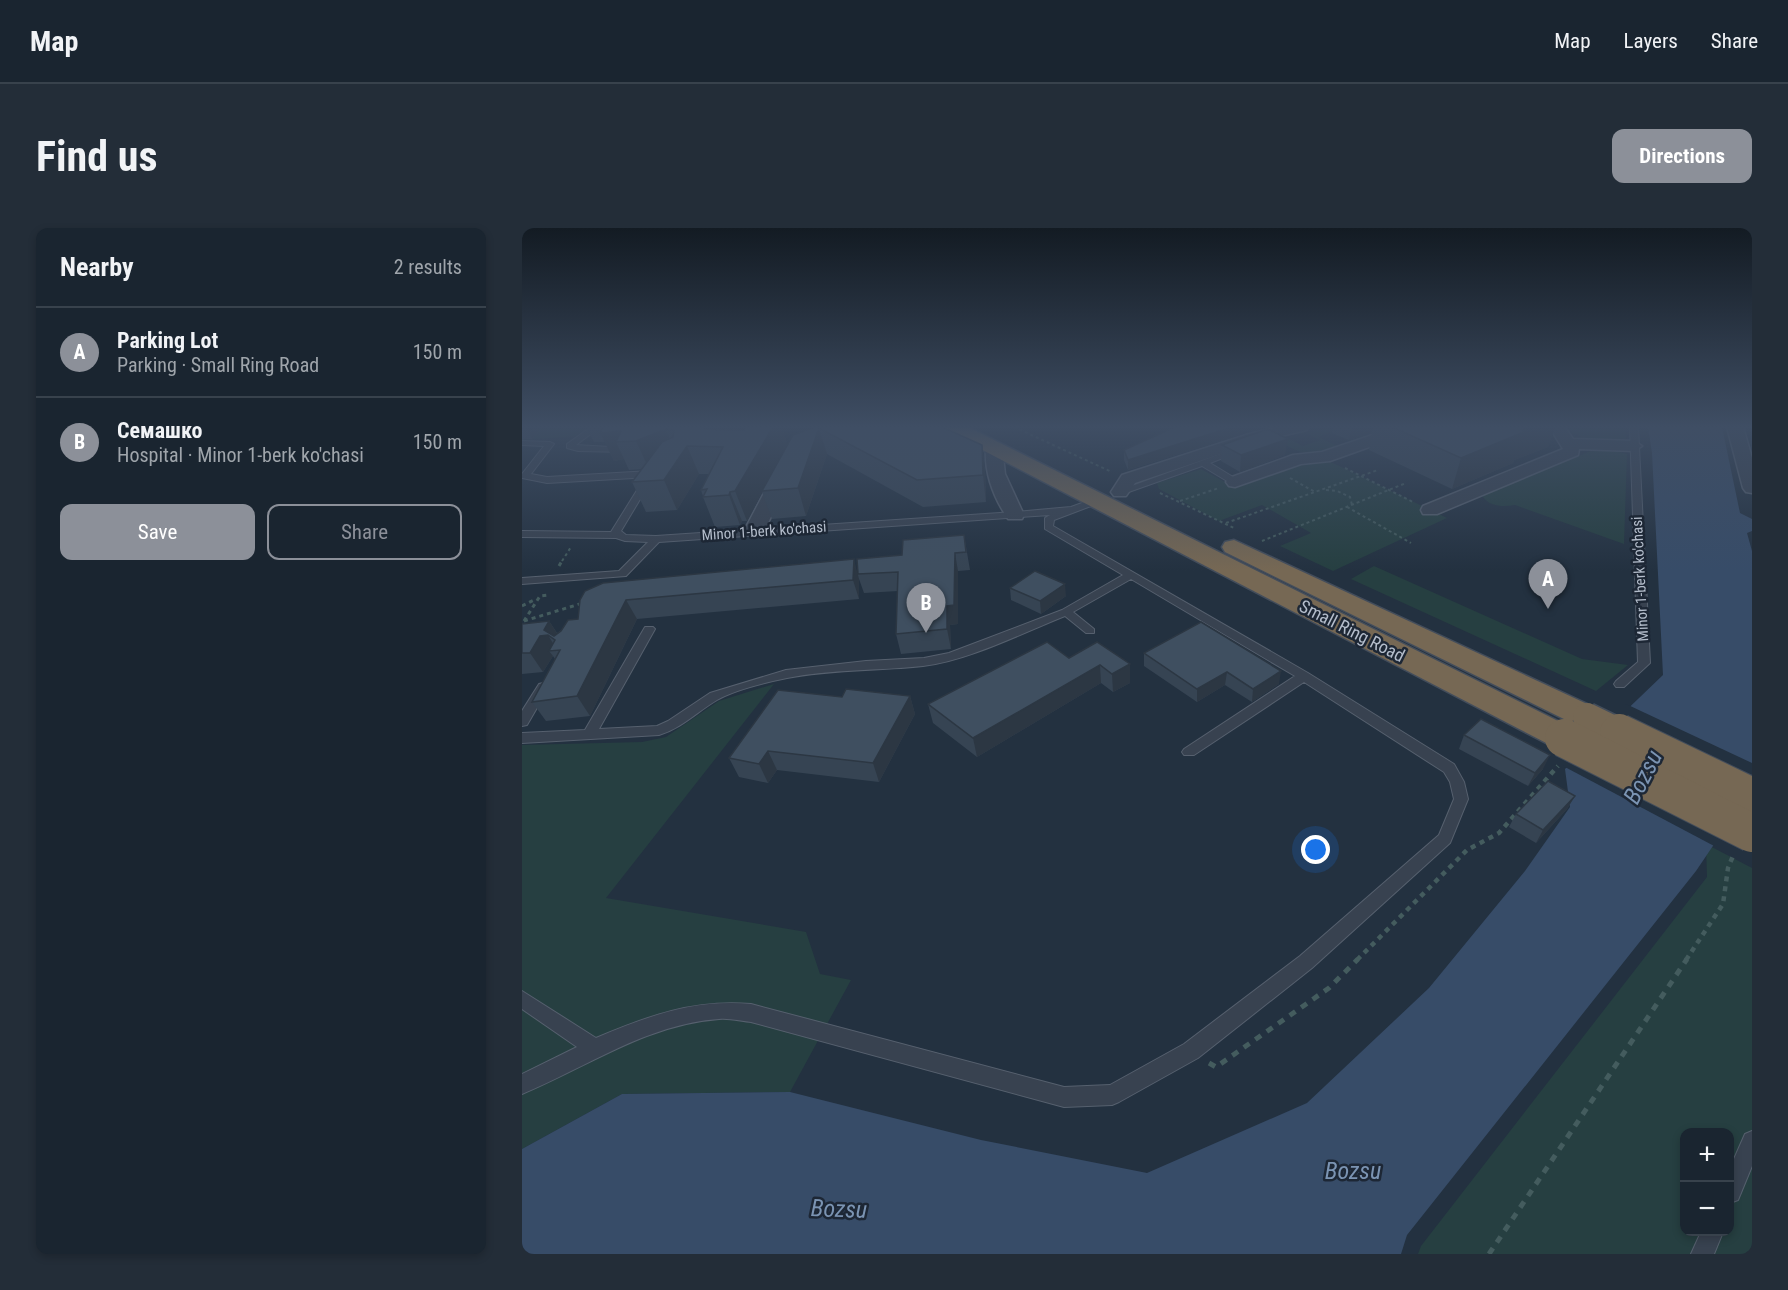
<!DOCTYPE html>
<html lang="en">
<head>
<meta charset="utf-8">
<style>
	body { margin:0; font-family:"Roboto Condensed",sans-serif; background:#232d38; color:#f1f3f6 }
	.controls { position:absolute; right:18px; bottom:18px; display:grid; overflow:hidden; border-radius:12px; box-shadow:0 3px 9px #0003 }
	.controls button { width:54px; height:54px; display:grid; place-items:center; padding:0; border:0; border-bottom:2px solid #38424c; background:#1a2530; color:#f1f3f6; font:30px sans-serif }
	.you { position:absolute; left:794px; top:622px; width:21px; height:21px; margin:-15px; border:4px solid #fff; border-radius:50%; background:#1a73e8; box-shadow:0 0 0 9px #1a73e833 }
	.badge { display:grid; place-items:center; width:39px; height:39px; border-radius:50%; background:#8c9099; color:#fff; font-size:20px; font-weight:700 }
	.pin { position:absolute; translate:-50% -50px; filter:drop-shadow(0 2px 3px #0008) }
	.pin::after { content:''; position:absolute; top:32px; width:21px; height:18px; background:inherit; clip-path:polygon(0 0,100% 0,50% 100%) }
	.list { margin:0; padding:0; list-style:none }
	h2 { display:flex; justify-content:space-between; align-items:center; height:78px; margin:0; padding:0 24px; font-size:26px }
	h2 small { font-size:20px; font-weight:400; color:#9fa5ab }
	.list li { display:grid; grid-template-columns:39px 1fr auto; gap:18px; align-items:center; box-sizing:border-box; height:90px; padding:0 24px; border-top:2px solid #38424c }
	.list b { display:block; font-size:22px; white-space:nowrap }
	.list p { margin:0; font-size:20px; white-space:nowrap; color:#9fa5ab }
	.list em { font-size:20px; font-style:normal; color:#9fa5ab }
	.actions { display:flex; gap:12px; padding:18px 24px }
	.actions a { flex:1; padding:14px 0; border:2px solid #8c9099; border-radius:12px; text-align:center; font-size:21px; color:#8c9099 }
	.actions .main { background:#8c9099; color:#fff }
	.map { position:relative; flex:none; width:1230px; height:1026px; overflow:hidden; border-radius:12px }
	header { display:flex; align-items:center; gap:36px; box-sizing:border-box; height:84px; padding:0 30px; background:#1a2530; border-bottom:2px solid #38424c }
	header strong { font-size:28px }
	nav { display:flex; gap:33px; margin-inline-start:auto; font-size:21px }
	.intro { display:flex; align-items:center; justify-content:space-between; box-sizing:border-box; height:144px; padding:0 36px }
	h1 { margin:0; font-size:42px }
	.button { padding:15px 27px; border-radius:12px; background:#8c9099; color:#fff; font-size:21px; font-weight:700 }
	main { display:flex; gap:36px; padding:0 36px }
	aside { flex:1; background:#1a2530; border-radius:12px; box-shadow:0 3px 9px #0003 }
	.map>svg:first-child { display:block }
</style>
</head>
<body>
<header>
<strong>Map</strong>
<nav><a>Map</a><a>Layers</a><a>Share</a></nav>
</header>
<div class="intro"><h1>Find us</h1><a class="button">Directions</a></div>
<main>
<aside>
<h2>Nearby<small>2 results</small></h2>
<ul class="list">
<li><span class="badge">A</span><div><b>Parking Lot</b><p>Parking · Small Ring Road</p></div><em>150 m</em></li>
<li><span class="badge">B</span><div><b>Семашко</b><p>Hospital · Minor 1-berk ko'chasi</p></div><em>150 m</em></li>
</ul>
<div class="actions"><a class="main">Save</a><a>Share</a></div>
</aside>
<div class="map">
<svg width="1230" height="1026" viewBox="0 0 1230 1026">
	<rect width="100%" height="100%" fill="#233140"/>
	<g fill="#263f41" fill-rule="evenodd">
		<path d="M0 199H68L55 208 0 212Z"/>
		<path d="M810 199H822L796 209 820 220C793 229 782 228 758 214L767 211 781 218 798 212 784 205Z"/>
		<path d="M1040 199H1104V211L1076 213 1064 211Z"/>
		<path d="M1087 221 1105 226 1102 316 993 277C982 279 968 279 961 269L962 266 1069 223Z"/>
		<path d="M809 234 925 290 811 343 758 318 789 305 740 277 697 293 637 261 635 255 679 241 714 260 784 235Z"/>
		<path d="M852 338 1060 431 1106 437 1074 463 829 351Z"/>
		<path d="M252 456 84 670 284 704 298 746 329 752 268 864 100 866 0 921V517L120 514 144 509 197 473Z"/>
		<path d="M1184 616 1230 640V1026H896L899 1018 1185 649ZM1162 904H1208V1004H1162Z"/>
	</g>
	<path fill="#374c68" d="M1126 199H1200L1218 285 1230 291V303L1225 305 1230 323V560L1174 643 885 1007 879 1026H0V921L100 866 268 864 459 912 625 945 785 875 907 760 1003 643 1048 579 1043 541 1141 447 1130 225Z"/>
	<path fill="#233140" d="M1104 476 1230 535V565L1194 619 1041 538Z"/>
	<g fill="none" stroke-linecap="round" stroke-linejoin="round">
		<g stroke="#56606e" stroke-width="2">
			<g id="lane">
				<path d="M69 199H78L54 217 105 220 109 222 105 224 56 223 45 220V216Z"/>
				<path d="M1108 199H1116L1128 435 1102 459H1094L1092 456 1094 453 1116 434Z"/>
				<path d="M0 213 28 214 32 216 9 246 25 249 129 243 133 246 129 249 25 255 0 250V246L22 218 0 217Z"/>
				<path d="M712 221 719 223 688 235 716 252V256H710L680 238 601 266 593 264Z"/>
				<path d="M122 251 129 253 99 303 104 307 134 308 493 284 549 279 571 271H577V275L532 292 531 298 786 445 932 536 942 554 946 571 928 615 790 740 676 830 597 874 590 877 542 879 229 794C218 793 208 790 197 791 125 796 65 839 0 866V846L55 819 0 781V763L74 810C126 788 172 771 229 776L542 859 588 857 662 816 778 728 917 607 932 571 928 554 922 544 782 454 672 527H662L660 524 662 521 773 448 609 351 551 384 572 401V405H564L543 388C500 405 446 433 401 438 356 443 310 441 265 450 245 454 212 462 195 472 176 483 160 500 137 507L0 515V505L63 502 123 399H131L133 401 77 501 135 498 146 493 188 465 264 442 344 433 402 430 427 425 540 382 601 347 523 301V290L528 287 137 314 104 348 0 356V350L97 343 126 314 103 313 94 310 0 309V303L89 304Z"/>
				<path d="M21 455 27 459 5 497 0 498V483L17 456Z"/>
				<path d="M1230 903V938L1216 972 1208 975V940L1223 906Z"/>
				<path d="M1179 1004H1201L1192 1026H1169Z"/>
			</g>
		</g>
		<g stroke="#56606e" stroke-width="3">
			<g id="street">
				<path d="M757 199H787L785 202 737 213 613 255 604 268H592L589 264 600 247 727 206Z"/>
				<path d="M874 199H897L895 202 808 233 779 236 713 259 707 258 704 254 707 250 771 227 800 224Z"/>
				<path d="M1024 199H1043L1051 211 1112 213 1120 218 1112 223 1057 221 1056 227 915 286H901L899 282 901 278 1041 221 1030 203Z"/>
				<path d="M1205 199H1221L1230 230V265L1224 264 1221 260Z"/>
				<path d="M472 214 480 219 483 246 502 287 500 291H486C472 270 462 245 464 219Z"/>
				<path d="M262 239 268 240 271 244 242 303 239 307H225L222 303 253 244 256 240Z"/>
			</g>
		</g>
		<g stroke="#434d5b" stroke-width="3">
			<g id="highway">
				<path d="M421 199H446L1054 502 1058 510 1054 518 1042 521 1030 518 424 203Z"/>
				<path d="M712 312 1076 481 1081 489 1076 497 1065 500 1054 497 703 324 700 319 703 314Z"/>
			</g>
		</g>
		<g stroke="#445c5e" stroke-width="2" stroke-dasharray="3 3" stroke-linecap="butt">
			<path d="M492 199 590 244"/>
			<path d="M823 240 891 274"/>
			<path d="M768 250 793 264"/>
			<path d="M804 262 815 263 828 269 830 277"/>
			<path d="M638 265 712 300"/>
			<path d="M658 273 697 260"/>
			<path d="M825 279 889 315"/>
			<path d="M704 295 856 242"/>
			<path d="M740 313 884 255"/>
			<path d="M40 333 49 319"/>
		</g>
		<g stroke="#445c5e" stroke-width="3" stroke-dasharray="4 4" stroke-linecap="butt">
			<path d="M37 338 41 331"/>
			<path d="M0 378 14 371"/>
			<path d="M2 393 18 368 27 367"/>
			<path d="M2 393 61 375"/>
		</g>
		<g stroke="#445c5e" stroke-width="4.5" stroke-dasharray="5 5" stroke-linecap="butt">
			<path d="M835 732 945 622 977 605 1036 538"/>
			<path d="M1164 732 1201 676 1206 640 1211 628"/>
		</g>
		<g stroke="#445c5e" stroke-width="5" stroke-dasharray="7 7" stroke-linecap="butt">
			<path d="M687 835 694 839 807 760 836 731"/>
			<path d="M967 1026 1165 731"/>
		</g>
		<use href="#lane" fill="#384250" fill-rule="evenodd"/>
		<use href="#street" fill="#384250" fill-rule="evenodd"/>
		<use href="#highway" fill="#766854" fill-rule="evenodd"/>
		<g stroke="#434d5b" stroke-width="31" stroke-linecap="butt">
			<path id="highway-bridge-far1" d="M1065 489 1100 506"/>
		</g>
		<g stroke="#434d5b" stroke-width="40" stroke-linecap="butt">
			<g id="highway-bridge">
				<path d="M1097 505 1230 569"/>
				<path d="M1042 510 1230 605"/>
			</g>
		</g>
		<use href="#highway-bridge-far1" stroke="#766854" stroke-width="28"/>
		<use href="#highway-bridge" stroke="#766854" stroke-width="38"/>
	</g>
	<g fill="#364453">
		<path d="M0 199H14L17 204 10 211H0Z"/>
		<path d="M64 199H199L198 202H222L224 199H260L265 216 293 199 460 217 463 243 464 274 401 279 305 226 284 288 250 291 240 264 225 293H220L218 297 193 299 181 269V268L179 262 187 246H177L155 282 124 284 110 254 120 241 107 242 102 231 92 233 83 214H72Z"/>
		<path d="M650 199H722L721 206 606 242 602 232V222L651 200Z"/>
		<path d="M811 199H1033L1026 219 992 232 991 235 930 261 847 222 850 205 827 212 810 205Z"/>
		<path d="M700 217 763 227 718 244 699 233Z"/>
		<path d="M442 307 448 342 436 343V396L428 397 429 421 379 426 374 406 376 363 342 365 337 351V371L115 391 68 488 24 493 10 474 33 431 31 428 21 444 0 446V396L27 393 35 405 56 391 58 372 336 345 380 327Z"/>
		<path d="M488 360 544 368 519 386 489 372Z"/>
		<path d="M622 425 757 456 730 474 703 457 675 474 622 438Z"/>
		<path d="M547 430 608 436V455L591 464 579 455 455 529 411 495 406 476Z"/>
		<path d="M388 468 393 486 357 554 255 542 246 555 217 549 207 530 320 469Z"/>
		<path d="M942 507 1021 541 1006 558 937 521Z"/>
		<path d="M1053 568 1045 581 1014 615 987 599 994 586Z"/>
	</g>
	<g fill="#2c3743">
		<path d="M4 199H14L17 204 10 211Z"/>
		<path d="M89 199H157L161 208 155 209 152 202 144 201 155 229 127 241 114 213 94 214 102 231 92 233 78 205 91 204Z"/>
		<path d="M183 199H199L195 219 183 201Z"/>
		<path d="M251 199H260L267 221 262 223 225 293 213 263Z"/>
		<path d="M710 199H722L721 206 606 242V232Z"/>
		<path d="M830 199H851L850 205 827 212Z"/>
		<path d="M1009 199H1033L1026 219 992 232 991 235 930 261 939 230Z"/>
		<path d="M297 200 305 226 284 288 276 260Z"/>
		<path d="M766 211 763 227 718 244 719 227Z"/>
		<path d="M460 217 463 243 464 274 461 247Z"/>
		<path d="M165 218 177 246 155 282 142 252Z"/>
		<path d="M208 264 220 293 218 297 207 267Z"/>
		<path d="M433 325 436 343V396L428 397 429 421 425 401V378Z"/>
		<path d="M332 331 337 351V371L331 352Z"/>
		<path d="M543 356 544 368 519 386 518 373Z"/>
		<path d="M104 372 115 391 68 488 55 468Z"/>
		<path d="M27 393 40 413 33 412 26 407 35 422 27 423 31 428 21 444 8 425Z"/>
		<path d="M608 436V455L591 464 590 446Z"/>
		<path d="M578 437 579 455 455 529 451 510Z"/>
		<path d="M759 443 757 456 730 474 731 461Z"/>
		<path d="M705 444 703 457 675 474V461Z"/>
		<path d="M388 468 393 486 357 554 351 535Z"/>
		<path d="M246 523 255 542 246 555 237 536Z"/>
		<path d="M1028 527 1021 541 1006 558 1013 545Z"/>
		<path d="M1053 568 1045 581 1014 615 1021 602Z"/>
	</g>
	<g fill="#3f4f60" stroke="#2c3743" stroke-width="1.5">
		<path d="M81 199H183V201L222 202 224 199H251L213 263 208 264 207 267 181 269 185 261 179 262 201 219 165 218 142 252 110 254 140 214 151 209 152 202 144 201 114 213 94 214 99 203 78 205Z"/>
		<path d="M293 199H420L460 217 461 247 395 252 297 200 276 260 240 263 271 207Z"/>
		<path d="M653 199H710L606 232 602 222Z"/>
		<path d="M870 199H1009L1000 202 1002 204 939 230Z"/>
		<path d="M746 201 766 211 719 227 700 217Z"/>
		<path d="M442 307 444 324 433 325 432 377 425 378V401L374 406 376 344 336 346 335 331 380 327 381 312Z"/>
		<path d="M332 331 331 352 104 372 55 468 10 474 38 422 27 423 33 412 26 407 18 408 8 425H0V396L27 393 22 402 32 408 39 403 46 392 56 391 58 372 63 363 81 355Z"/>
		<path d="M513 343 543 356 518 373 488 360Z"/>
		<path d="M679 394 759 443 731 461 705 444 675 461 622 425Z"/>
		<path d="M525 414 547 430 575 414 608 436 590 446 578 437 451 510 406 476Z"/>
		<path d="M324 461 388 468 351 535 246 523 237 536 207 530 256 462 320 469Z"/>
		<path d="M959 491 1028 527 1013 545 942 507Z"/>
		<path d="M1026 553 1053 568 1021 602 994 586Z"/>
	</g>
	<linearGradient id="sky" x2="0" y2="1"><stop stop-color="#131b23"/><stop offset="0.58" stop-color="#3f4e64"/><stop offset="1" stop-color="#3f4e64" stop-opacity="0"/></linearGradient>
	<rect width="1230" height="343" fill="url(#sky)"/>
	<g text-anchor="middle" stroke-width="5" stroke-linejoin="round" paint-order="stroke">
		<g font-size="15" fill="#b4bdcb" stroke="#1d2735">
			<text transform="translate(242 303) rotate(-4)" y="5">Minor 1-berk ko'chasi</text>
			<text transform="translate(1118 351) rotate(-93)" y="5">Minor 1-berk ko'chasi</text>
		</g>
		<g font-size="18" fill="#b4bdcb" stroke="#1d2735">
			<text transform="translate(830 403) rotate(27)" y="6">Small Ring Road</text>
		</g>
		<g font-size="24" font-style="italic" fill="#7b94b3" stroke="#1d2735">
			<text transform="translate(1121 549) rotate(-63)" y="8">Bozsu</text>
			<text x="831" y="951">Bozsu</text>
			<text transform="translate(317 981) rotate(2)" y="8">Bozsu</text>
		</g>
	</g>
</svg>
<div class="controls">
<button>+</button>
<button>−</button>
</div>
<div class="you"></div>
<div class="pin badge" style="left:1026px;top:381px">A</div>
<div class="pin badge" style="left:404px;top:405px">B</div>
</div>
</main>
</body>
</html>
